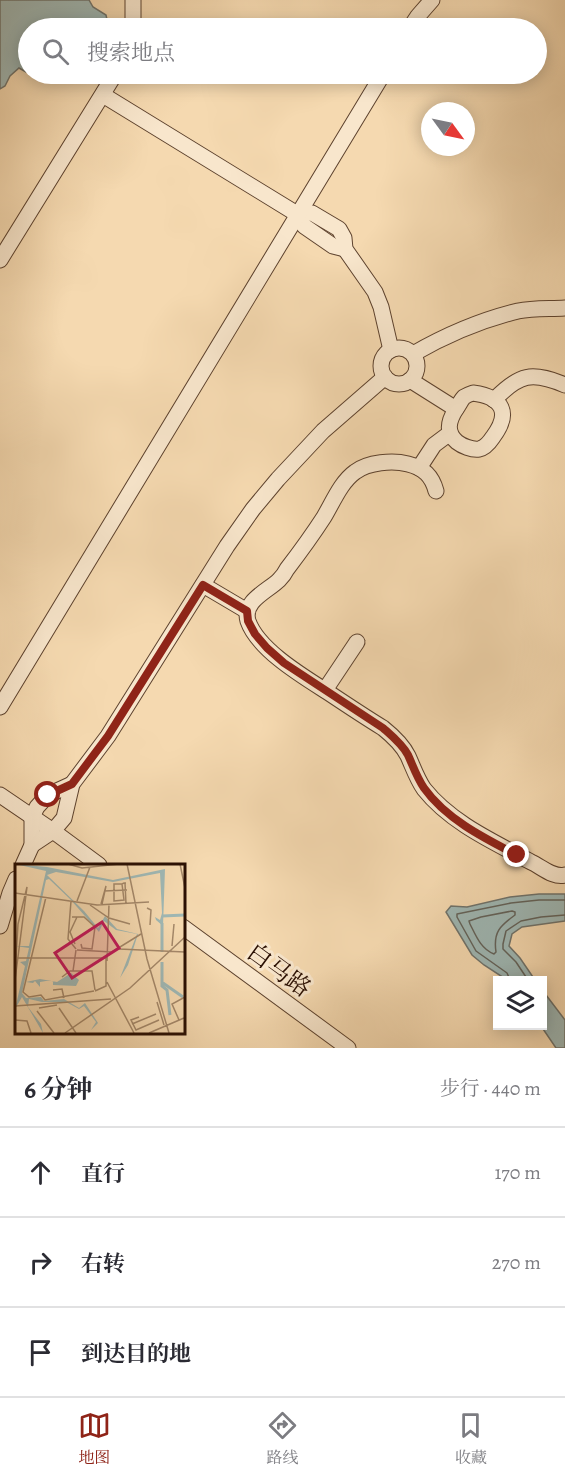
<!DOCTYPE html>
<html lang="zh">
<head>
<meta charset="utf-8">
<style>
	body { margin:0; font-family:Alegreya,"Noto Serif SC",serif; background:#f2f2f3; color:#2b2b33 }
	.controls { position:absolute; right:18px; bottom:18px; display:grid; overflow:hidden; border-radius:0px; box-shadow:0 3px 15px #0003 }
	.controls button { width:54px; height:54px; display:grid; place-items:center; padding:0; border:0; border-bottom:2px solid #e1e1e2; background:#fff; color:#2b2b33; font:30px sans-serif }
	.compass { position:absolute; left:421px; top:102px; width:54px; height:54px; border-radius:50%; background:#fff; box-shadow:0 3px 15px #0003; rotate:123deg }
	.stop { position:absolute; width:18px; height:18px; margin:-14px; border:4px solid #8f2418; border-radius:50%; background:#fff }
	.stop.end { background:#8f2418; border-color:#fff; box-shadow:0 2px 6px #0008 }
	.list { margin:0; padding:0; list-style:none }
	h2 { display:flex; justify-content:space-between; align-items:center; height:78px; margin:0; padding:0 24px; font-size:26px }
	h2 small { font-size:20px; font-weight:400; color:#7c7c81 }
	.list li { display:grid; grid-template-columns:39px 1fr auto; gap:18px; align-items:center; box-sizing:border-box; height:90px; padding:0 24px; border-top:2px solid #e1e1e2 }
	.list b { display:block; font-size:22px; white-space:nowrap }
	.list em { font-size:20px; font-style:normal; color:#7c7c81 }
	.icon { flex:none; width:33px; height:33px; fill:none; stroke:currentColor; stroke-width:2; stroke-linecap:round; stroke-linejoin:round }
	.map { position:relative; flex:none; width:565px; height:1048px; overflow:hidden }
	.search { position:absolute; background:#fff; box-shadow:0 3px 15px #0003; left:18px; right:18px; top:18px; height:66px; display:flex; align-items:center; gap:15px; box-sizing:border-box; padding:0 21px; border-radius:33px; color:#7c7c81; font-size:22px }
	.sheet { height:348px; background:#fff }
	nav { display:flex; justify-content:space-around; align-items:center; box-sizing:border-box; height:84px; border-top:2px solid #e1e1e2; background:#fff; font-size:16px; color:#7c7c81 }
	nav a { display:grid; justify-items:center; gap:3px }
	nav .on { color:#8f2418 }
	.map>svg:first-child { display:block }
</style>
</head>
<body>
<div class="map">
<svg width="565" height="1048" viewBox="0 0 565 1048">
	<rect width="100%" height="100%" fill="#f5d9b0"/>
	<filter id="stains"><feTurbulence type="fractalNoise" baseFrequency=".00333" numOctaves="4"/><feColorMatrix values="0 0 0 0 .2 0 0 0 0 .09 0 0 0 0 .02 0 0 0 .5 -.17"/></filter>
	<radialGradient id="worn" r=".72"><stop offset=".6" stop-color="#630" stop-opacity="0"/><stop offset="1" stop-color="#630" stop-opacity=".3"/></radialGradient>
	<g fill="#9fb8b5" stroke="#70746d" stroke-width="1.5">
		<path d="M0 0H89L93 7 106 15 108 24 105 28H28V54L25 62 28 64V69L26 72 19 68 10 76 5 86 0 89Z"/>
		<path d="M539 894H565V921L522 927 512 934 509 946 520 958 535 980H507L484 965 472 955 446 912 451 906 467 907 510 897Z"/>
		<path d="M543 991 565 1020V1048H556L541 1026H542Z"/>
	</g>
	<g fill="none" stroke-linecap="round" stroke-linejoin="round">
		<g stroke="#64645c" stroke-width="1.5">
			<path d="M512 911 515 912V915C500 926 493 932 496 952L494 954C481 949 476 936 470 924L469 921 481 917Z"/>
			<path d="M510 980 507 973 476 951 457 917V914L511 903 539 900H565"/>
			<path d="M528 980 516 962 503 949V944L506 931 521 921 541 917 565 915"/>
		</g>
		<g stroke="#5d422e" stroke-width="17">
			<g id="minor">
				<path d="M133 28V0"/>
				<path d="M410 28 418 16 432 0"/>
				<path d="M103 95 297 214 304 226 333 246 345 249"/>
				<path d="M297 214 312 213 339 229 344 238 345 249 375 292 381 307 391 350"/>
				<path d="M0 260 115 74"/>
				<circle cx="399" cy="366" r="18"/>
				<path d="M413 354C446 335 481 320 518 311 533 308 550 309 565 308"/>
				<path d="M410 380 456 409"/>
				<path d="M473 393C503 397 511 413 493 437 489 443 485 448 479 449 472 450 462 446 457 442 445 432 449 420 456 409 459 405 461 400 464 397 467 395 470 394 473 393Z"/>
				<path d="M494 400C519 374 532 371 565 385"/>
				<path d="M419 468 434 445 450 433"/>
				<path d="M436 491C432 476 424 468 408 464 393 460 368 462 355 472 341 482 333 502 324 517 313 534 300 552 287 569 285 573 282 577 279 580 268 591 242 601 248 621 258 650 304 677 329 693 347 705 365 717 383 728 393 736 402 744 408 756 413 767 417 779 424 789 451 823 494 842 531 862 542 867 553 878 565 875"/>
				<path d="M203 585 247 611"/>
				<path d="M325 690 357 642"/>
				<path d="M0 707 383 74"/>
				<path d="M0 795 53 831 99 865"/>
				<path d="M32 845 53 831 64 818 72 784 108 736 227 546 253 509 278 479 323 431 385 377"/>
				<path d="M23 865 32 845V817L37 807 48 795 72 784"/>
				<path d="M0 926 10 893 16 879"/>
				<path d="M183 927 348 1048"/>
			</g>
		</g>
		<use href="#minor" stroke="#f8e6cc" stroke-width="15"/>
	</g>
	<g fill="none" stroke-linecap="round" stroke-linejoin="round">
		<path stroke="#8f2418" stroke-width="8" d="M48 795 72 784 108 736 203 585 247 611 248 621 255 634 267 648 284 663 383 728C392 736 402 744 408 755 413 766 417 778 424 788 446 819 484 838 517 855"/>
	</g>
	<g text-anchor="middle" stroke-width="6" stroke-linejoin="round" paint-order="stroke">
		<g font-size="24" fill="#2a0f02" stroke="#f8e6cc">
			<text transform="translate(279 970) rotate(36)" y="8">白马路</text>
		</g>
	</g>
	<g transform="translate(15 864)">
		<rect width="170" height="170" fill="#f5d9b0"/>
		<path d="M0 0 32 3 98 16 150 5 148 62 141 56 140 53 145 56 147 49 145 9 98 18 41 8 32 11 69 47 83 64 90 52 102 65 123 70 113 101 105 114 122 70 101 66 89 57 84 68 55 35 34 15 31 16 7 129 11 134 26 133 29 137 49 135 64 144 70 139 83 159 76 166 81 158 69 142 64 145 51 138H27L14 135 13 143 26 160 28 169 7 133 0 145 10 102 5 98 11 97 14 84 0 82H14L31 7ZM56 109 64 116 61 122 38 121V117H31L25 118V123L20 117 18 119 11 118 25 115 42 118Z" fill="#9fb8b5"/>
		<path fill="none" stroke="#9fb8b5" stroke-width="3" d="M147 52 170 51M147 59V88M147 98V122L152 126 155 151M148 119 168 133"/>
		<path fill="none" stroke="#a4886a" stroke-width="1.5" d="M53 0 67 4 104 0M112 0 132 95 154 169M165 0 170 24M110 19 111 40M107 20 109 36 99 37V20H107L109 19H111M89 27 112 26M0 29 82 41 134 38M31 33 8 128 14 133 26 131 30 136 79 127M56 37 53 75 61 85M62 37 75 3M86 40 91 22 87 40M75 41 94 54 115 60M132 44 136 46 135 61M57 53H69L80 63 77 85 67 84 66 80M60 80 55 68 62 53M157 82 159 60M104 85 170 88M62 86 97 88 126 70M2 94H91V122L80 127M92 97 94 40M58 107 61 86M0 112 3 60 12 23 0 116M47 113 55 107H77L80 126M92 118 119 169M38 126 47 125 49 134M142 138 149 161M0 142 96 135M24 144 42 141M44 144 61 169M22 147 39 169M124 153 116 156 121 166 144 156M0 156 12 157 16 169M164 156 157 140 170 133M117 160 141 150M50 169 115 124 170 73M134 169 169 154"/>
		<path fill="#c2185b" fill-opacity="0.15" stroke="#c2185b" stroke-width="3" d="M87 58 104 84 57 114 40 89Z"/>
		<rect width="170" height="170" fill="none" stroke="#2a0f02" stroke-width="3"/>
	</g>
	<rect width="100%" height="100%" filter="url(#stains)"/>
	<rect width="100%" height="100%" fill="url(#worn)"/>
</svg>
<div class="controls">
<button><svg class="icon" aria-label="layers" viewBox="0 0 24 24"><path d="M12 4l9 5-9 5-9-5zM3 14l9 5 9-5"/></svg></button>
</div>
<svg class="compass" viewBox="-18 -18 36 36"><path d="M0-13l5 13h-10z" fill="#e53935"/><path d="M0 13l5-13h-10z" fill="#7c7c81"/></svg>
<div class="stop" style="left:48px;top:795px"></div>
<div class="stop end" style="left:517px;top:855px"></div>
<div class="search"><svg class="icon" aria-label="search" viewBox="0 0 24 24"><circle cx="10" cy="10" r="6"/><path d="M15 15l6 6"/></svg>搜索地点</div>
</div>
<section class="sheet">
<h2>6 分钟<small>步行 · 440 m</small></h2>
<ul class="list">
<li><svg class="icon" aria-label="ahead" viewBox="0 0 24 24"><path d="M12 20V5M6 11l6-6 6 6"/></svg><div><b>直行</b></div><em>170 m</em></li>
<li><svg class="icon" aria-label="right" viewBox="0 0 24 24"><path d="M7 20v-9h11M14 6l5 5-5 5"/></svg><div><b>右转</b></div><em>270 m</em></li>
<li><svg class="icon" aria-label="arrive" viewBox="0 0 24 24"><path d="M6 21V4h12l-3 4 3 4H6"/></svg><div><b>到达目的地</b></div></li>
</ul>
</section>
<nav>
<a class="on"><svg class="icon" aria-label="map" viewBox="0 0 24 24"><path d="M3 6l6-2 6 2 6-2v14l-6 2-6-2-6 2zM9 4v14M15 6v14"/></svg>地图</a>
<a><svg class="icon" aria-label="directions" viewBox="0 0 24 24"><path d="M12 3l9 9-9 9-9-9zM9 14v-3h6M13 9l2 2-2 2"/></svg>路线</a>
<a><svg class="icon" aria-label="saved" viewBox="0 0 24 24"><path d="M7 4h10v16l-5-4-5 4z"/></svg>收藏</a>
</nav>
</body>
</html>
